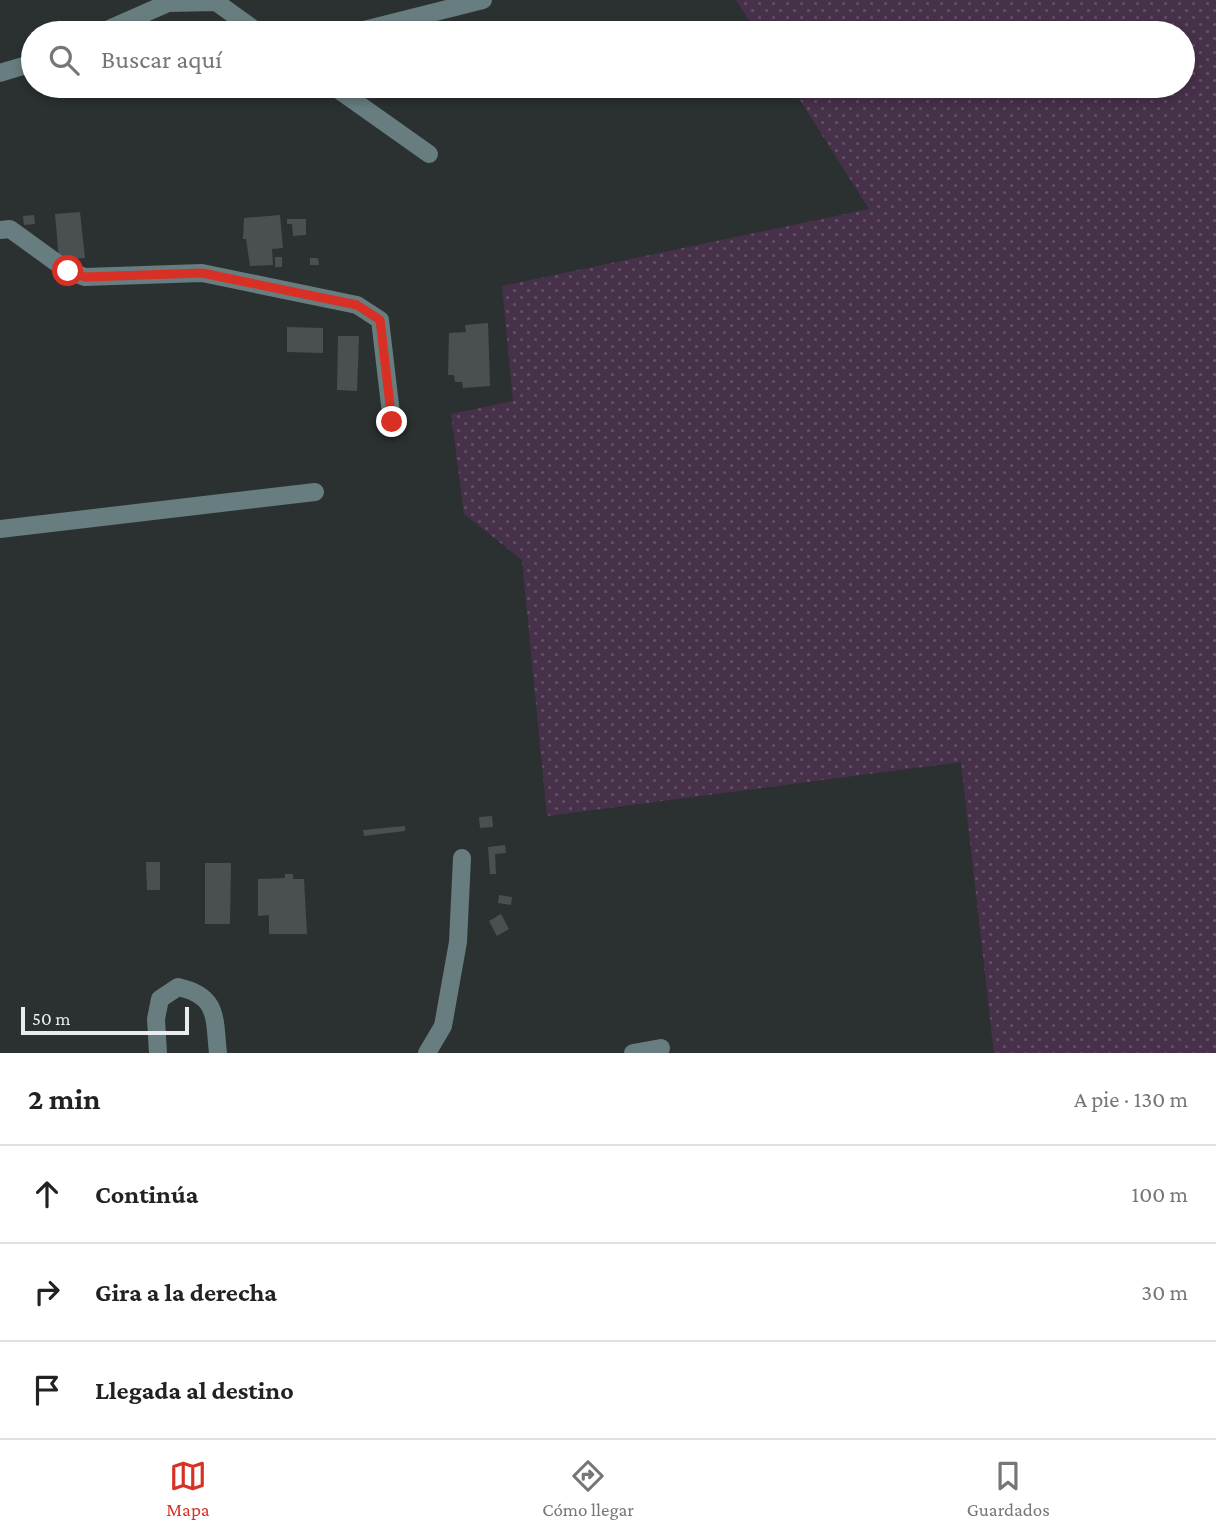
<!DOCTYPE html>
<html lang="es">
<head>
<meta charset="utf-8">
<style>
	body { margin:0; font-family:"Crimson Pro",serif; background:#f6f6f6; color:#222 }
	.scale { position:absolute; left:21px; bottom:18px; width:168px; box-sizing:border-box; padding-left:7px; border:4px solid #e9eded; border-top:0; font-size:19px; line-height:24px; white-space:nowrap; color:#e9eded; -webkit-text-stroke:5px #2b3031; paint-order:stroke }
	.stop { position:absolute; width:21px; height:21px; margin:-16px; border:5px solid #d93025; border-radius:50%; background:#fff }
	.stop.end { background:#d93025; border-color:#fff; box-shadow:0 2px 7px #0008 }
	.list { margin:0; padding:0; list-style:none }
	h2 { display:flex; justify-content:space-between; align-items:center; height:91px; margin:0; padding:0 28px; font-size:30px }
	h2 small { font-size:23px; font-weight:400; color:#767676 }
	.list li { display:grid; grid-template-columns:46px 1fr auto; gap:21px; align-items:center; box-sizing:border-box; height:98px; padding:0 28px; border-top:2px solid #e0e0e0 }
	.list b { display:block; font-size:26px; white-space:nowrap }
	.list em { font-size:23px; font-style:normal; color:#767676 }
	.icon { flex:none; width:38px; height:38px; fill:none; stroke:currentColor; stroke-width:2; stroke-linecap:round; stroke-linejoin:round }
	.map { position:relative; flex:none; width:1216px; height:1053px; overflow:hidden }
	.search { position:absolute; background:#fff; box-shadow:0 4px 10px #0003; left:21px; right:21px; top:21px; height:77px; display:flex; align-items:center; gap:18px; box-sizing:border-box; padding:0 24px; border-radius:38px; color:#767676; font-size:26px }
	.sheet { height:385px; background:#fff }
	nav { display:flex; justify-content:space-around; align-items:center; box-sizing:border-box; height:98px; border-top:2px solid #e0e0e0; background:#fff; font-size:19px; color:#767676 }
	nav a { display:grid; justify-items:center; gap:4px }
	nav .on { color:#d93025 }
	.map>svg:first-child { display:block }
</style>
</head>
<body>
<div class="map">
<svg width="1216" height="1053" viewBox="0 0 1216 1053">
	<defs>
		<pattern id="grass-dots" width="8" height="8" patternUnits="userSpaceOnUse" patternTransform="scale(1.75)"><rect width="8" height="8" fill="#47314a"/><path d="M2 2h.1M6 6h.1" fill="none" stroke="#624f64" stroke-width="1.8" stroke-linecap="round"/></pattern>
	</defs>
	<rect width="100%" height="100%" fill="#2b3031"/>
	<path fill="url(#grass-dots)" d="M736 0H1216V1053H994L961 762 547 816 522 560 464 514 451 414 513 401 502 286 869 209 791 86H1183V33H757Z"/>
	<g fill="#4a5051">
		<path d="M80 212 85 258 59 260 55 214Z"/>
		<path d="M34 215 35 224 24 225 23 216Z"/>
		<path d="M280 215 283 248 272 249 273 265 250 266 246 239H243L244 218Z"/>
		<path d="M287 219H306V235L293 236 292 224H287Z"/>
		<rect x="275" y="257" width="7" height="10"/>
		<path d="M310 258H318L319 265H310Z"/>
		<path d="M488 323 490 386 463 388 462 382H455L454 375H448L449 333 466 332 465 325Z"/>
		<path d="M287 327 323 328V353L287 352Z"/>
		<path d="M338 336H359L357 391 337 390Z"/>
		<path d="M492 816 493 827 480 828 479 817Z"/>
		<path d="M405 826V831L364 836 363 830Z"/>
		<path d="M505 845 506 853 495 854 496 874H490L488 847Z"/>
		<path d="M146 862H160V890H147Z"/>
		<path d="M205 863H231L230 924H205Z"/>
		<path d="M285 874H293V879H304L307 934H269V915L258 916V879L285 878Z"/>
		<path d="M499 895 512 897 511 905 498 903Z"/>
		<path d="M501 914 509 929 497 936 489 921Z"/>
	</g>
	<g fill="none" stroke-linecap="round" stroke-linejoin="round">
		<g stroke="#677d7f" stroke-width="18">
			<path d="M100 33 168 3 216 2 259 33"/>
			<path d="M352 33 483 0"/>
			<path d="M0 73 33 63"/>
			<path d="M333 86 429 154"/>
			<path d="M0 230 10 229 68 271 85 277 202 273 357 305 380 320 392 422"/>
			<path d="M0 529 315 492"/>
			<path d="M158 1053 156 1019 160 999 178 987C219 996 214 1018 218 1053"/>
			<path d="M427 1053 443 1026 458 942 462 858"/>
			<path d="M633 1053 661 1048"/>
		</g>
	</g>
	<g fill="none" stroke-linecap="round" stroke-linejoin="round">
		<path stroke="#d93025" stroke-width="9" d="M68 271 85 277 202 273 357 305 380 320 392 422"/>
	</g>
</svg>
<div class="scale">50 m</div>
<div class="stop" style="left:68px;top:271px"></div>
<div class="stop end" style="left:392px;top:422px"></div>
<div class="search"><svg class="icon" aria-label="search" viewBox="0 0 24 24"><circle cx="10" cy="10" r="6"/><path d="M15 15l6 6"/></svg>Buscar aquí</div>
</div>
<section class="sheet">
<h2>2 min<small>A pie · 130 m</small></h2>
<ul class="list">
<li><svg class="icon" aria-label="ahead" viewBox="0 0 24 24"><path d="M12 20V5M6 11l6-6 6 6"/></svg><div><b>Continúa</b></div><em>100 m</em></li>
<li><svg class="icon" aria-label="right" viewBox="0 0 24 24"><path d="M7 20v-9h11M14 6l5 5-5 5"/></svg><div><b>Gira a la derecha</b></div><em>30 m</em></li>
<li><svg class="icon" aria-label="arrive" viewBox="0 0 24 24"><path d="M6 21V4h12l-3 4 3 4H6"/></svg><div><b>Llegada al destino</b></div></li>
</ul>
</section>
<nav>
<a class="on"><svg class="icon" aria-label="map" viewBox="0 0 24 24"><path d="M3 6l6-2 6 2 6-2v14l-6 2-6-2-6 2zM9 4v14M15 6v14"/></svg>Mapa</a>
<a><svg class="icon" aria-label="directions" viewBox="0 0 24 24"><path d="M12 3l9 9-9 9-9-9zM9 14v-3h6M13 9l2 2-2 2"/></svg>Cómo llegar</a>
<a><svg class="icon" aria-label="saved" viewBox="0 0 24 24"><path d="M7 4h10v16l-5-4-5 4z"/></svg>Guardados</a>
</nav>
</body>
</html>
